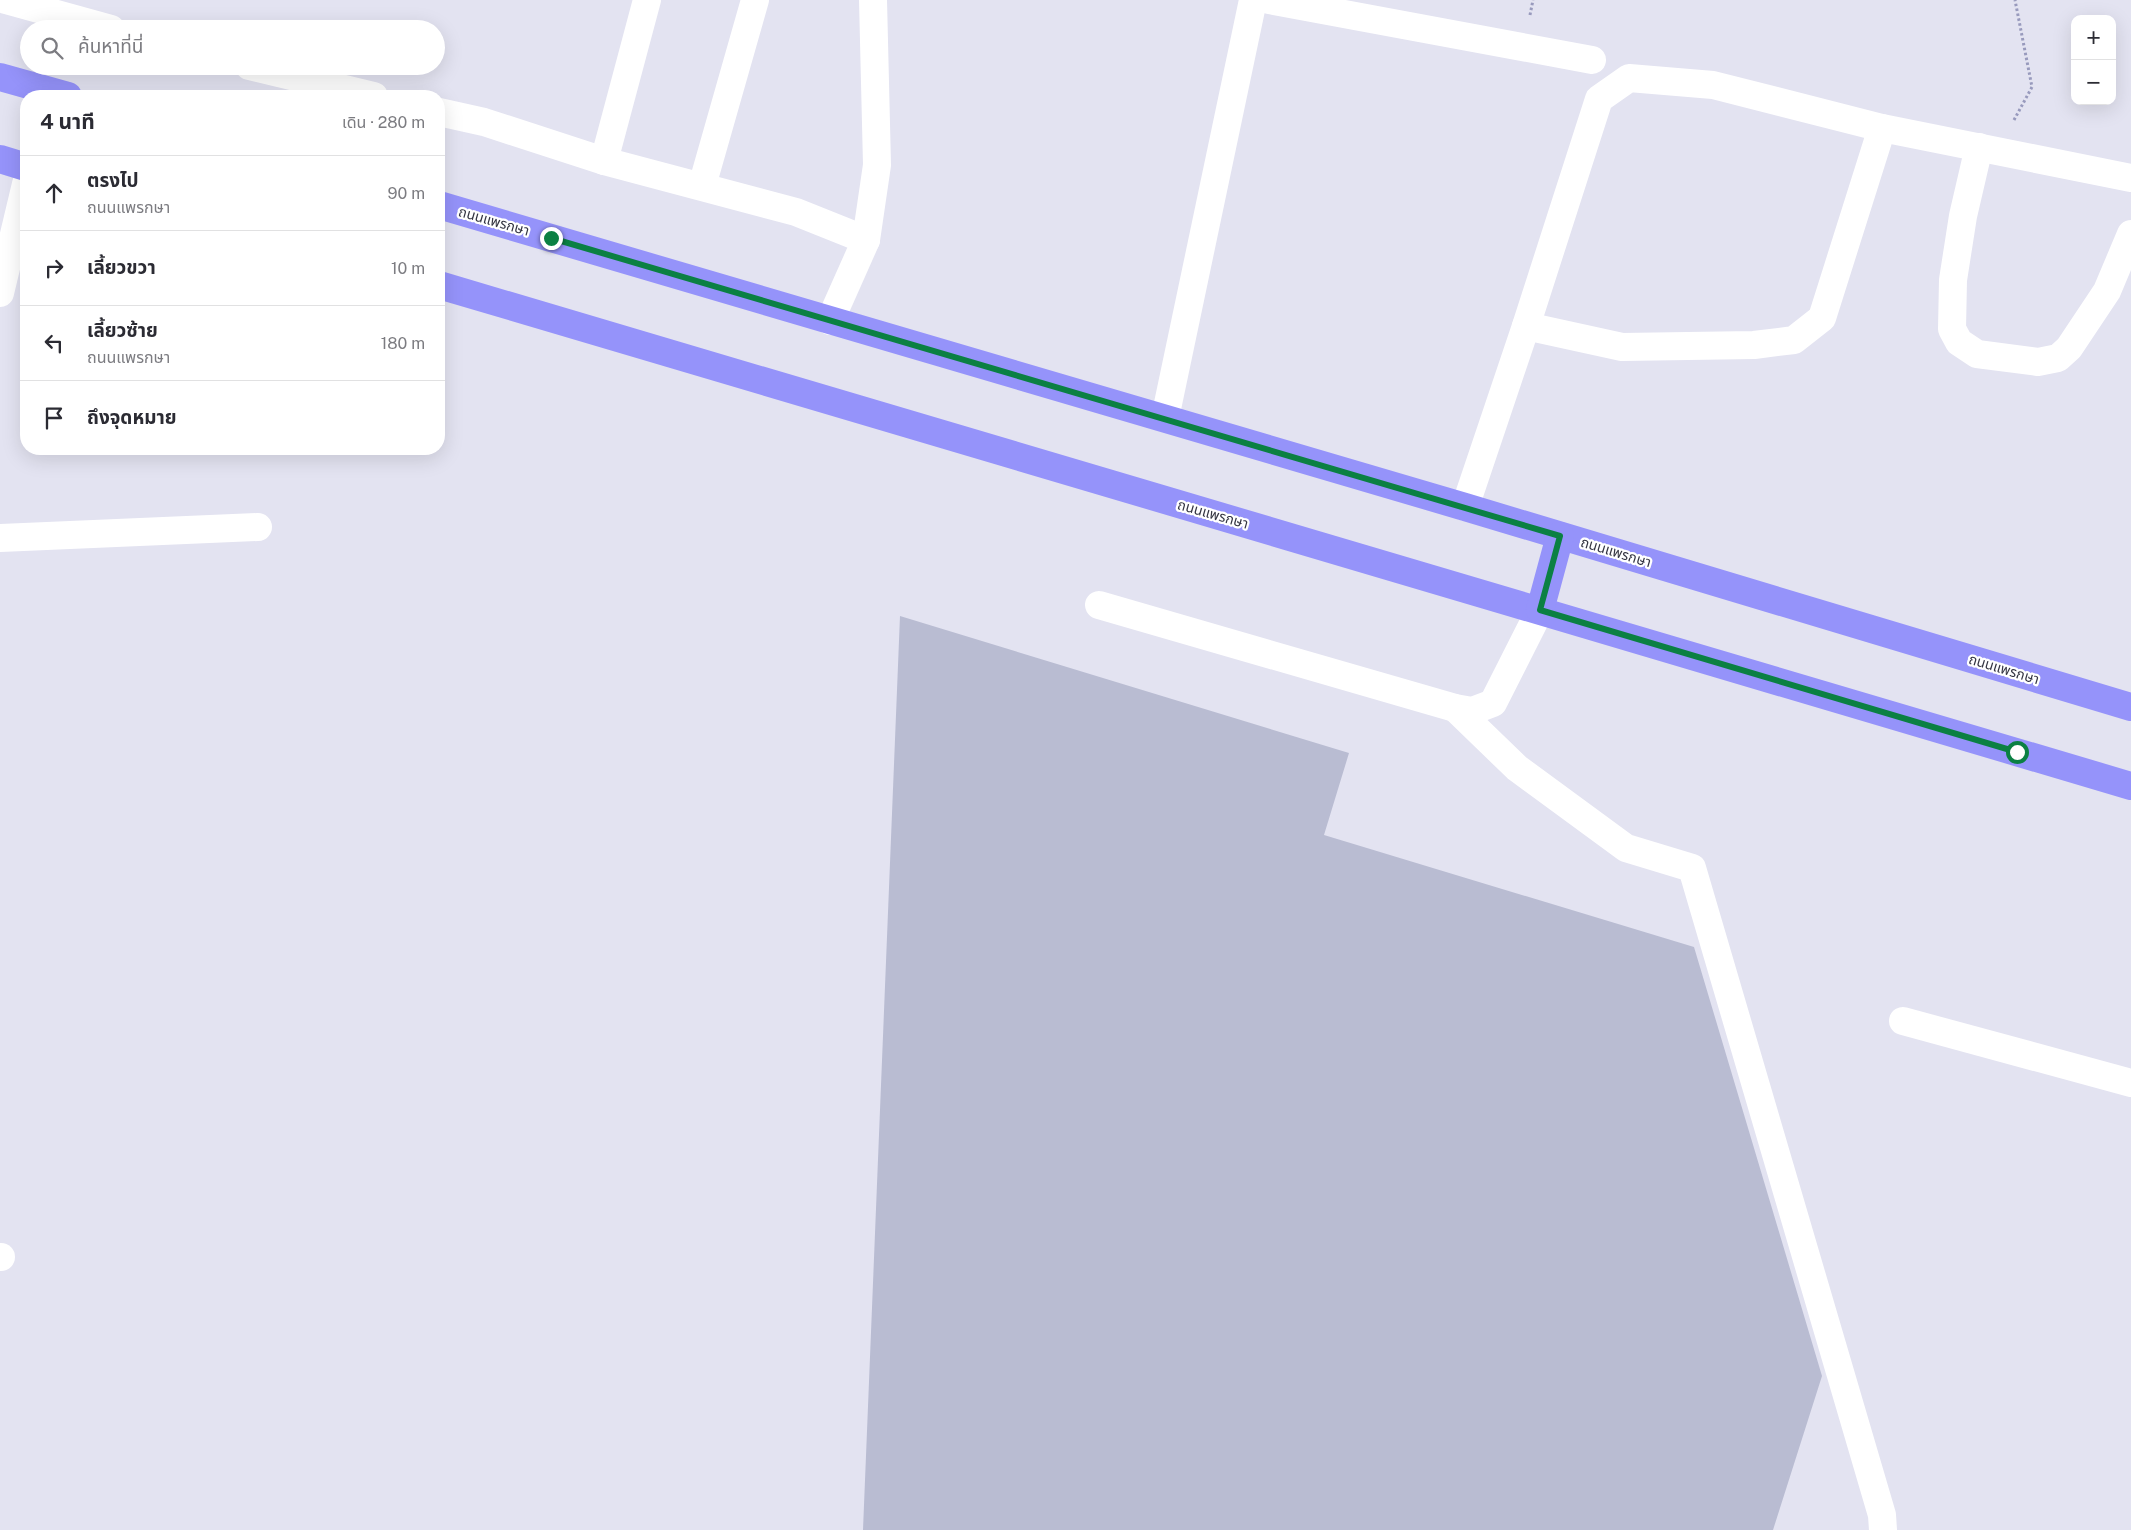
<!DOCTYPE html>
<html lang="th">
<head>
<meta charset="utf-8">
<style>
	body { margin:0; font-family:"Public Sans","Noto Sans Thai",sans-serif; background:#f2f2f3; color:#2b2b33 }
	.controls { position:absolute; right:15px; top:15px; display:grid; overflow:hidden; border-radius:10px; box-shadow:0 5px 20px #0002 }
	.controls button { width:45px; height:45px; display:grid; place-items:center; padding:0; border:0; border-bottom:1px solid #e1e1e2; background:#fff; color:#2b2b33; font:25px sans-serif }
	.stop { position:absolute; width:15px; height:15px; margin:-11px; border:4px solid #0b8043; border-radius:50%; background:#fff }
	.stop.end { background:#0b8043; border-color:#fff; box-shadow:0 1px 5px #0008 }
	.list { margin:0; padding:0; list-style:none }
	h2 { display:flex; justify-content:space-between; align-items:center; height:65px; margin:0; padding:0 20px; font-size:21px }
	h2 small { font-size:16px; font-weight:400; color:#7c7c81 }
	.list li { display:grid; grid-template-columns:32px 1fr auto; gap:15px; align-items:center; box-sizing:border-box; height:75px; padding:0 20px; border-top:1px solid #e1e1e2 }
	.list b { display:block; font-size:19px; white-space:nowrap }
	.list p { margin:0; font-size:16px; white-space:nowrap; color:#7c7c81 }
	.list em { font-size:16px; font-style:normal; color:#7c7c81 }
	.icon { flex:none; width:28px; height:28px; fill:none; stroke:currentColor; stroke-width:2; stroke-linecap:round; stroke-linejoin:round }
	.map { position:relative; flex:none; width:2131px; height:1530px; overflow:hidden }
	.search { position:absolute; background:#fff; box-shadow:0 5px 20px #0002; left:20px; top:20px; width:425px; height:55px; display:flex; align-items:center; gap:12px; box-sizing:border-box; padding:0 18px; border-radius:28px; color:#7c7c81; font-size:19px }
	.panel { position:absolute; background:#fff; box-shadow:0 5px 20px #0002; left:20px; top:90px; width:425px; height:365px; border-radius:20px }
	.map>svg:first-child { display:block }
</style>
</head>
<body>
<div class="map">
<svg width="2131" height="1530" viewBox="0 0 2131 1530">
	<rect width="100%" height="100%" fill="#e3e3f1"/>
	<path fill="#b9bcd2" d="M900 616 1349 753 1324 835 1694 947 1822 1376 1773 1530H863Z"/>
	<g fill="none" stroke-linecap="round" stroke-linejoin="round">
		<g stroke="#989abd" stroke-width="3" stroke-dasharray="2.5 2.5" stroke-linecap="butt">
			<path d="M1530 15 1533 0"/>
			<path d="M2014 120 2032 87 2015 0"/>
		</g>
		<g stroke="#fff" stroke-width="28">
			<path d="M6 0 111 29"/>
			<path d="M1269 0 1592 60"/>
			<path d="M249 66 374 96"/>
			<path d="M439 112 484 122 604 161 796 212 866 240"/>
			<path d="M1979 147 1963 216 1953 280 1952 329 1959 342 1977 354 2038 362 2058 358 2069 348 2107 291 2131 234"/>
			<path d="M604 161 647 0"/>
			<path d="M702 186 755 0"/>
			<path d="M0 293 26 184"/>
			<path d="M830 321 866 240 877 165 873 0"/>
			<path d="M1526 326 1622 347 1754 345 1794 340 1822 318 1882 128"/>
			<path d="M1165 418 1253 0"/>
			<path d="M1465 507 1526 326 1599 99 1629 78 1713 85 1882 128 2131 178"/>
			<path d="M0 538 258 527"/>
			<path d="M1099 605 1455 708 1472 711 1493 703 1540 610"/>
			<path d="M1455 708 1517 768 1626 848 1692 868 1882 1515 1883 1530"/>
			<path d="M1903 1021 2131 1083"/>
			<path d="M0 1257H1"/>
		</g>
		<g stroke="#9593fa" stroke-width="28">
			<path d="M0 77 68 96"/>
			<path d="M0 159 26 167"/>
			<path d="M439 205 1465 507 2131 707"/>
			<path d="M439 285 2131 786"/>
			<path d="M1540 610 1560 536"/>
		</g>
	</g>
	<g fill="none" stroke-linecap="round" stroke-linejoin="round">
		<path stroke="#0b8043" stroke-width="6" d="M551 238 1560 536 1540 610 2017 752"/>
	</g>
	<g text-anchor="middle" stroke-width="4.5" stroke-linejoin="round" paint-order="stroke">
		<g font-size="14" fill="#343542" stroke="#fff">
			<text transform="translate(494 221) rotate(16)" y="5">ถนนแพรกษา</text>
			<text transform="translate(1213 514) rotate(16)" y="5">ถนนแพรกษา</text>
			<text transform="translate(1616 552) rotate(17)" y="5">ถนนแพรกษา</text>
			<text transform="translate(2004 669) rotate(17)" y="5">ถนนแพรกษา</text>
		</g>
	</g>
</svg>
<div class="controls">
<button>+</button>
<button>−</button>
</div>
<div class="stop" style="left:2017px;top:752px"></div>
<div class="stop end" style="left:551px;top:238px"></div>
<div class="search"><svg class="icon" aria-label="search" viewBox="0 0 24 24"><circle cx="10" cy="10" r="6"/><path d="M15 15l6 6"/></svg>ค้นหาที่นี่</div>
<section class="panel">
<h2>4 นาที<small>เดิน · 280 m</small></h2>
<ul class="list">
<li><svg class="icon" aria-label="ahead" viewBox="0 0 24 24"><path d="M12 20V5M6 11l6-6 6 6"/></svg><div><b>ตรงไป</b><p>ถนนแพรกษา</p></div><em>90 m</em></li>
<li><svg class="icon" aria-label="right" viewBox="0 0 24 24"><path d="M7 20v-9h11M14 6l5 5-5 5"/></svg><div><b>เลี้ยวขวา</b></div><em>10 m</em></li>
<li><svg class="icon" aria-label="left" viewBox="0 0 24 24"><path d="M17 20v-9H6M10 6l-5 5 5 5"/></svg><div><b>เลี้ยวซ้าย</b><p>ถนนแพรกษา</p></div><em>180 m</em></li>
<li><svg class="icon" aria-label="arrive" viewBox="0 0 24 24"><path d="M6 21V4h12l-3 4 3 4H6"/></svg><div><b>ถึงจุดหมาย</b></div></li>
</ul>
</section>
</div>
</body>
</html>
